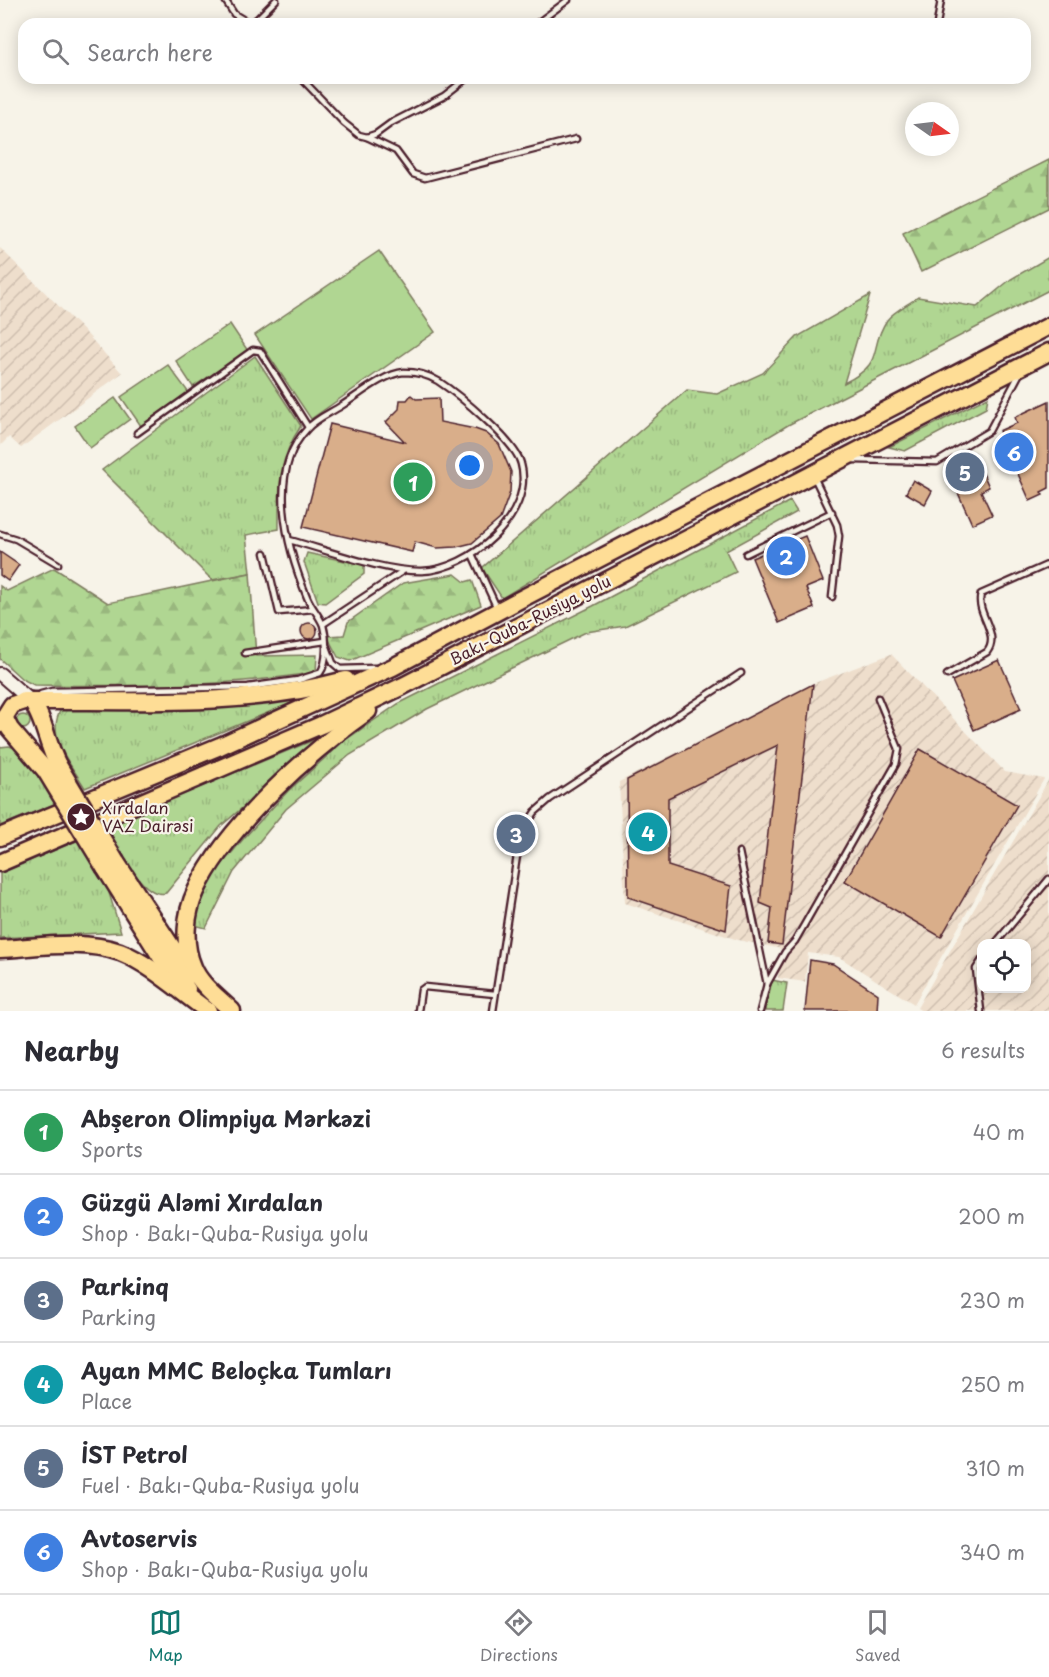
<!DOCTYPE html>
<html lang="en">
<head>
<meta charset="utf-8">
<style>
	body { margin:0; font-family:"Playpen Sans",sans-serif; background:#f7f7f7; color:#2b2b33 }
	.controls { position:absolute; right:18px; bottom:18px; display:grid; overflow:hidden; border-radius:12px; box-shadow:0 3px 15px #0003 }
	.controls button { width:54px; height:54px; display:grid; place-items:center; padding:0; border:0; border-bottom:2px solid #e1e1e2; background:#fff; color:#2b2b33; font:30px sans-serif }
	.compass { position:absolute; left:905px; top:102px; width:54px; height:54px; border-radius:50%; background:#fff; box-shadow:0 3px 15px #0003; rotate:104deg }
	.you { position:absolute; left:470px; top:466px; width:21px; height:21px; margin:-15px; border:4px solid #fff; border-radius:50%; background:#1a73e8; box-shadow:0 0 0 9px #1a73e833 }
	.badge { display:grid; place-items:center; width:39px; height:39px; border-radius:50%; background:#0f766e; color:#fff; font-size:20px; font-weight:700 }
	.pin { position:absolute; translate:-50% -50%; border:3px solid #fff; box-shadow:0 2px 6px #0006 }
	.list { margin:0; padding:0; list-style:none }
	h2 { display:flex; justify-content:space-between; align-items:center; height:78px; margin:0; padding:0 24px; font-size:26px }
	h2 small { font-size:20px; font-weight:400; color:#7c7c81 }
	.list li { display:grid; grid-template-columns:39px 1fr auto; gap:18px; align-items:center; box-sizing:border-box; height:84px; padding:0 24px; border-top:2px solid #e1e1e2 }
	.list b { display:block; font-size:22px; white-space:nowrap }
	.list p { margin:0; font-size:20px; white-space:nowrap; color:#7c7c81 }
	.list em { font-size:20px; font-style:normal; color:#7c7c81 }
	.icon { flex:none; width:33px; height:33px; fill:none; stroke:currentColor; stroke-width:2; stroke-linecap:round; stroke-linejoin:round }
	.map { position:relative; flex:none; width:1049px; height:1011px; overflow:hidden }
	.search { position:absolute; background:#fff; box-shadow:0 3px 15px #0003; left:18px; right:18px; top:18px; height:66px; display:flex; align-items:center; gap:15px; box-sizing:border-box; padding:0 21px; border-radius:18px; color:#7c7c81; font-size:22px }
	.sheet { height:582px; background:#fff }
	nav { display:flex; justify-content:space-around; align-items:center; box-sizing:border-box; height:84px; border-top:2px solid #e1e1e2; background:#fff; font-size:16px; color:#7c7c81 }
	nav a { display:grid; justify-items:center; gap:3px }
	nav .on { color:#0f766e }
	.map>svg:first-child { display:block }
</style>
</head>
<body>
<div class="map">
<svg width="1049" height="1011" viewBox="0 0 1049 1011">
	<defs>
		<pattern id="industrial-furrows" width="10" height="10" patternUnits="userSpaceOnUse" patternTransform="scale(1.5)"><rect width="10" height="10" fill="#eedecc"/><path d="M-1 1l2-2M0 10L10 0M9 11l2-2" fill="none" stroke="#cebeaf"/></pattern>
		<pattern id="grass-tufts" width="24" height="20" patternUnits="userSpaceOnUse" patternTransform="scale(1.5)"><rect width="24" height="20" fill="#b0d692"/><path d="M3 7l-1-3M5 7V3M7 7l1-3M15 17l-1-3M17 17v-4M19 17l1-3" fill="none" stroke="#99b77e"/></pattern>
		<pattern id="forest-firs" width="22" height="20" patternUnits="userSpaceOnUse" patternTransform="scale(1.5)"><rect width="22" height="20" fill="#b0d692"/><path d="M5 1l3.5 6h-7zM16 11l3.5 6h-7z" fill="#99b77e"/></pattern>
	</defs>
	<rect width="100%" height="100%" fill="#f7f3e8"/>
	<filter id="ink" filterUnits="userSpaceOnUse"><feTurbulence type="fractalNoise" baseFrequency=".0167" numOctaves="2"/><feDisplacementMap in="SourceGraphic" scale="12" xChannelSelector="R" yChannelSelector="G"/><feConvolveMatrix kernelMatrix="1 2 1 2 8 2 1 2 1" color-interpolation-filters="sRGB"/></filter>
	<g filter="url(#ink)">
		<g fill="url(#industrial-furrows)" fill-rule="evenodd">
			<path d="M0 248 86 333 122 373 21 448 9 437 0 446Z"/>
			<path d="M891 654 1005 772 1044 779 914 1004 839 957 808 953 805 982 778 978 782 949 738 940 625 903 619 782 812 684Z"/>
			<path d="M1049 779V1011H922L917 1008ZM982 944H1026V988H982Z"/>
		</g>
		<g fill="url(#grass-tufts)" stroke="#7d7a5e" stroke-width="1.5">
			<path d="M1049 257V290L788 425 502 598 482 568 687 390 717 394 763 373 797 337 870 295 844 383C887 362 867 350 887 320 894 311 909 304 918 297L977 307 1011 279Z"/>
			<path d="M255 356 301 426C277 461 279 488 279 529L246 535 250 573 212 580 102 470Z"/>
			<path d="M988 397 986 408 905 451 889 447Z"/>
			<path d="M790 501 797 512 726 551 736 572 625 626 586 632 427 709 350 755 286 809 234 872 206 928 194 925 210 879 244 838 288 791 344 741 398 704 593 606Z"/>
			<path d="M307 553 364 565V574L325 603 318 602 304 562Z"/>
			<path d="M301 699 85 788C71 764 45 737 61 709Z"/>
			<circle cx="23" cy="722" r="7"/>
			<path d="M328 734 221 826 166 893C142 900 117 844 107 826Z"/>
			<path d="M9 746C33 751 46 783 59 802L0 826V747Z"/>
			<path d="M79 840 106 883 121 932 0 938V873Z"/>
			<path d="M772 980 787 983 783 1011H765Z"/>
		</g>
		<g fill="url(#forest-firs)" stroke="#7d7a5e" stroke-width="1.5">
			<path d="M1049 160V208L921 272 903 233Z"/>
			<path d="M54 568 108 603 250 573 256 656 317 655 316 672C224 688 128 686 34 685L22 679 0 659V586L7 591Z"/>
			<path d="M455 574 465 582 472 580 481 605 350 661 338 657 327 636 344 635 348 622 403 583Z"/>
		</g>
		<g fill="#b0d692" stroke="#7d7a5e" stroke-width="1.5">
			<path d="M379 251 435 332 311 419 255 335Z"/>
			<path d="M230 324 248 351 193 387 176 361Z"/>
			<path d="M168 365 189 393 141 426 121 397Z"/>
			<path d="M115 398 130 419 90 448 75 426Z"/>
		</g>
		<g fill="#d9ae8a" stroke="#4a1f2b" stroke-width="1.5">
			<path d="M411 395 416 399 439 398 440 422 475 429 486 433 499 444 511 472 510 492 500 519 472 543 456 547 437 548 415 542 412 552 303 527 330 424 405 442 386 422 399 409 400 400H407Z"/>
			<path d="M1049 401V488L1041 492 1043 495 1030 501 999 431 1017 423 1015 417Z"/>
			<path d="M974 453 989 487 981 491 992 515 972 524 946 466Z"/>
			<path d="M913 480 932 491 925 504 906 493Z"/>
			<path d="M805 536 823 581 806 588 814 608 779 623 752 558Z"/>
			<path d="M0 552 19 565 8 581 0 575Z"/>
			<circle cx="309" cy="631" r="8"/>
			<path d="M999 660 1021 709 974 730 952 681Z"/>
			<path d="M813 684 782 945 768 943 772 908 760 903 778 745 668 798V866L731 886 726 930 628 897 627 780Z"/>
			<path d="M920 749 1017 805 941 937 845 881Z"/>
			<path d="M810 960 833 964 878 994 877 1011H805Z"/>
		</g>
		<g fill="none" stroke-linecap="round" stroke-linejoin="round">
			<g stroke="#4a1f2b" stroke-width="9">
				<g id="lane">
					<path d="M225 0 234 14 249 23 257 19 276 0"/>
					<path d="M536 24 568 0"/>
					<path d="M937 24 941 0"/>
					<path d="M301 78 344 123 359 135 367 137 376 134 391 123 444 96 467 78"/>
					<path d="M367 137 396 151 413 174 425 178 576 139"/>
					<path d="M137 433 253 350 260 351 308 427"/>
					<path d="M854 460 937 462 989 431 1020 373"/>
					<path d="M814 477 837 525 839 536 832 597"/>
					<path d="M0 534 16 539 58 564"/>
					<path d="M265 553 279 612 313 609"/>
					<path d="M472 554 497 608"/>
					<path d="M746 554 832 512"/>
					<path d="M323 624 403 571"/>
					<path d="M327 647 333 663 340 669 374 668"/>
					<path d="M245 653 325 641"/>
					<path d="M947 675 987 652C1001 634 975 613 981 594L1049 564"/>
					<path d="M41 694 52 691 248 687 298 680 320 673C328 662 327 639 323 625 319 615 311 607 307 597 287 549 266 472 307 429 315 419 330 413 341 406 359 395 383 374 404 372 416 372 428 375 438 381 458 394 516 442 521 464 535 515 469 570 422 571 384 572 327 550 289 540"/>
					<path d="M739 852 767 984 760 1011"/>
					<path d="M995 944 1049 879"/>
					<path d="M767 984 785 952 795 941 896 764 899 749 878 698"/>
					<path d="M418 1011 421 990 425 987 495 994"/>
					<path d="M493 1011 519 843 525 827 535 812 550 799 741 673"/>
					<path d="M981 1011 976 969 982 960"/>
				</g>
			</g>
			<g stroke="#4a1f2b" stroke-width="16">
				<path id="secondary" d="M0 674 31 701"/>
			</g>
			<g stroke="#4a1f2b" stroke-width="21">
				<g id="highway">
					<path d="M31 701C44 717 47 745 58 765"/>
					<path d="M4 717 10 729 46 771"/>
					<path d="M0 724 12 705 24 701C131 700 242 708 346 680"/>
					<path d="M0 837 220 746 393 667 519 600 1049 326"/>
					<path d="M116 862 190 975"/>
					<path d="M0 863 321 725 403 686 1049 352"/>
					<path d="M105 868 161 957 187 989"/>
					<path d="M0 949C38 947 83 939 120 952 149 963 182 993 208 1011"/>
					<path d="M232 1011C219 998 200 985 193 967 183 944 185 914 196 891 225 827 311 751 368 711"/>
				</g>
			</g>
			<use href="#lane" stroke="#f7f3e8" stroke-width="4.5"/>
			<use href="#secondary" stroke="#f7f3e8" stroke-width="12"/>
			<use href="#highway" stroke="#fedd96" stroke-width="16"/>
			<g stroke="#4a1f2b" stroke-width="21" stroke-linecap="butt">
				<g id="highway-bridge">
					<path d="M58 765 116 862"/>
					<path d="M46 771 105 868"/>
				</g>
			</g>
			<use href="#highway-bridge" stroke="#fedd96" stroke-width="16"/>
		</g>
	</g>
	<defs>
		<g id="sight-disc" transform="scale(1.5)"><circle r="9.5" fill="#4a1f2b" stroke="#f7f3e8"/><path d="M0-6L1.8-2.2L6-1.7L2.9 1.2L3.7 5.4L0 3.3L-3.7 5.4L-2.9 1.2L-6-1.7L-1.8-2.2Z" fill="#fff"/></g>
	</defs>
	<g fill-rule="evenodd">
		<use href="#sight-disc" x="81" y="817"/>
	</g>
	<g text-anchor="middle" stroke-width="4.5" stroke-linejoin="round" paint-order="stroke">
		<g font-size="16" fill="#4a1f2b" stroke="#f7f3e8">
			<text transform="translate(530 620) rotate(-27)" y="6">Bakı-Quba-Rusiya yolu</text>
		</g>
		<g font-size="16" fill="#4a1f2b" stroke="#f7f3e8" text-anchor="start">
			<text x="102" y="814">Xırdalan<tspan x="102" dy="18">VAZ Dairəsi</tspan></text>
		</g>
	</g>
</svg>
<div class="controls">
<button><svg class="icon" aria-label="locate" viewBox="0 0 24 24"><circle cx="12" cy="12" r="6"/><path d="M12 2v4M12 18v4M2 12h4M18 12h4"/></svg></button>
</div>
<svg class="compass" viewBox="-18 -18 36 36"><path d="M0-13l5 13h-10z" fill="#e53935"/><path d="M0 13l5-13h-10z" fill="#7c7c81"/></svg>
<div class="you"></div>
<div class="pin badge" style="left:413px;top:482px;background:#2e9e5b">1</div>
<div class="pin badge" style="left:786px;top:556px;background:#3f7fe0">2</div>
<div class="pin badge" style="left:516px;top:834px;background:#5c6f8a">3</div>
<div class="pin badge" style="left:648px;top:832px;background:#0f9aa8">4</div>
<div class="pin badge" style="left:965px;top:472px;background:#5c6f8a">5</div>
<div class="pin badge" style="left:1014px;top:452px;background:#3f7fe0">6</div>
<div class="search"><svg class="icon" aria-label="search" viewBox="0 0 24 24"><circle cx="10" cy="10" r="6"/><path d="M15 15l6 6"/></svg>Search here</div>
</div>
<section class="sheet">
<h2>Nearby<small>6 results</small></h2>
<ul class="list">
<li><span class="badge" style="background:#2e9e5b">1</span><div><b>Abşeron Olimpiya Mərkəzi</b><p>Sports</p></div><em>40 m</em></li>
<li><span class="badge" style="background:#3f7fe0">2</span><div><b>Güzgü Aləmi Xırdalan</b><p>Shop · Bakı-Quba-Rusiya yolu</p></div><em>200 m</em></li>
<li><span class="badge" style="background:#5c6f8a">3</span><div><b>Parkinq</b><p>Parking</p></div><em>230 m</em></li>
<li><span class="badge" style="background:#0f9aa8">4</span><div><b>Ayan MMC Beloçka Tumları</b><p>Place</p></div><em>250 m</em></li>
<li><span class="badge" style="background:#5c6f8a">5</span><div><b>İST Petrol</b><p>Fuel · Bakı-Quba-Rusiya yolu</p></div><em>310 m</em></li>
<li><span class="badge" style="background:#3f7fe0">6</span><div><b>Avtoservis</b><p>Shop · Bakı-Quba-Rusiya yolu</p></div><em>340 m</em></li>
</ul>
</section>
<nav>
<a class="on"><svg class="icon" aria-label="map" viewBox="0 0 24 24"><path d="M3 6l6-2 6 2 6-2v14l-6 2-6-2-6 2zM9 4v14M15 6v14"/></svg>Map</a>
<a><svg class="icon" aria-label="directions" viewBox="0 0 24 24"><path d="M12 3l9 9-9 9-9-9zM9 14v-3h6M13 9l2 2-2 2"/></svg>Directions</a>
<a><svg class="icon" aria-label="saved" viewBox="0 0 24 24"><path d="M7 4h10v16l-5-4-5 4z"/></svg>Saved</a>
</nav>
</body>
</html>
